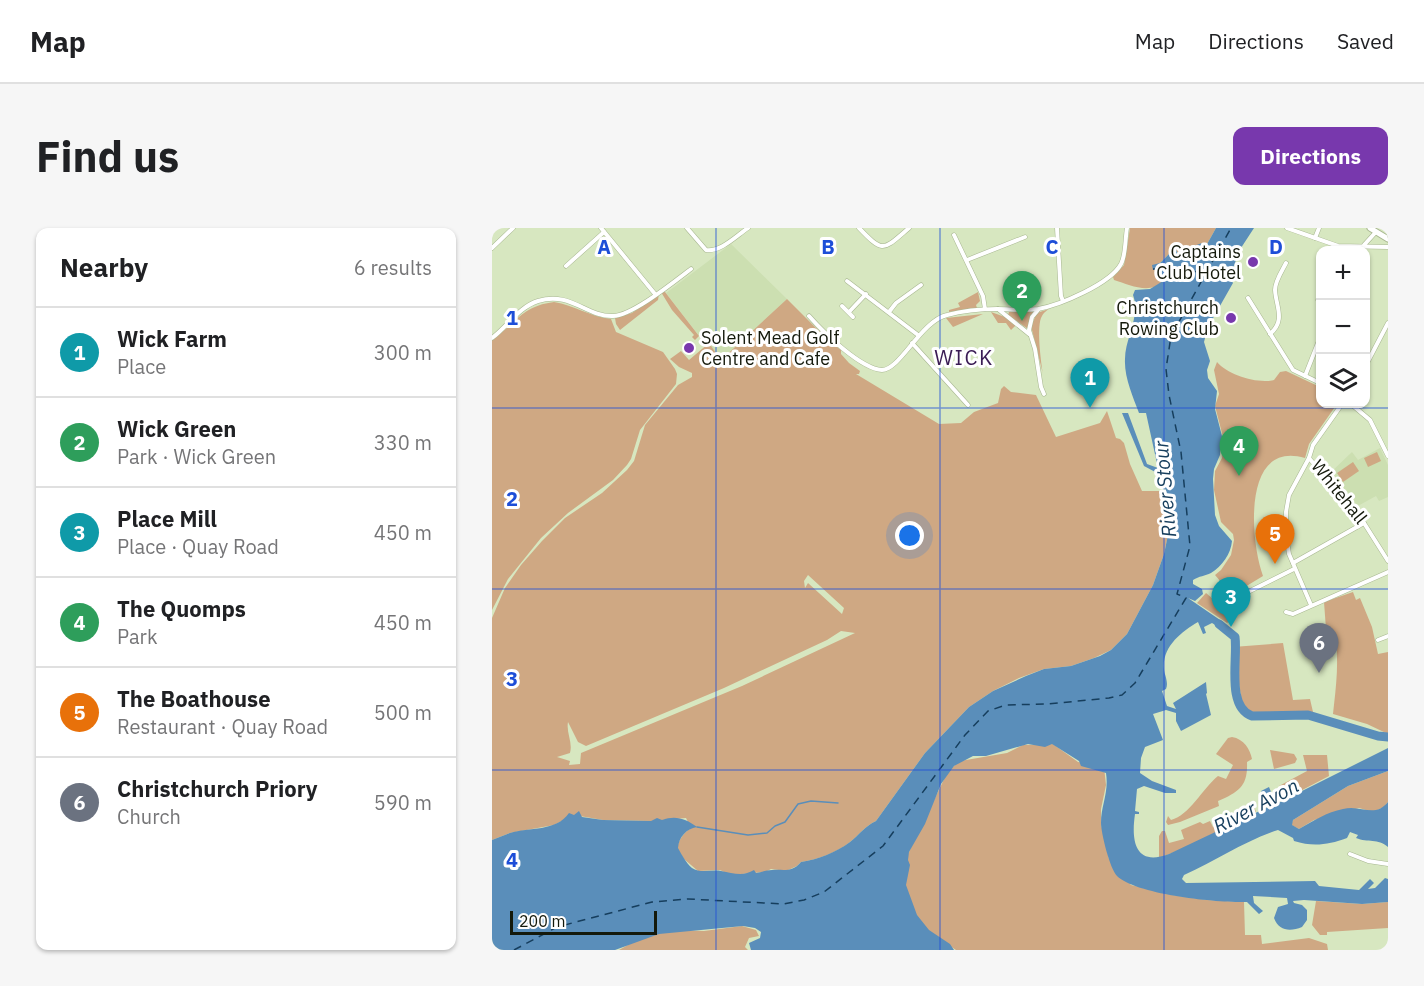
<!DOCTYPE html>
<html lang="en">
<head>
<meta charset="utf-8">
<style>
	body { margin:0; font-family:"IBM Plex Sans",sans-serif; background:#f6f6f6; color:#202124 }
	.controls { position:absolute; right:18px; top:18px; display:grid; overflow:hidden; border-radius:12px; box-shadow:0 2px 4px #0004 }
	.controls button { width:54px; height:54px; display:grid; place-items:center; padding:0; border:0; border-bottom:2px solid #e0e0e0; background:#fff; color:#202124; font:30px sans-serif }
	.scale { position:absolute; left:18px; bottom:15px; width:147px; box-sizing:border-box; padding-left:6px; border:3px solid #14190b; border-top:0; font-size:16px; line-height:21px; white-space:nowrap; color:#14190b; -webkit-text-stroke:4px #fff; paint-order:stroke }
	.you { position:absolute; left:418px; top:308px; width:21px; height:21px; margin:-15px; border:4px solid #fff; border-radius:50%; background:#1a73e8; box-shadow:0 0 0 9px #1a73e833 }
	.badge { display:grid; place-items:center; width:39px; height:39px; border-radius:50%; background:#7838ad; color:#fff; font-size:20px; font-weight:700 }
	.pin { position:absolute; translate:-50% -50px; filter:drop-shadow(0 2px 3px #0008) }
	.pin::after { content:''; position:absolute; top:32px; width:21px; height:18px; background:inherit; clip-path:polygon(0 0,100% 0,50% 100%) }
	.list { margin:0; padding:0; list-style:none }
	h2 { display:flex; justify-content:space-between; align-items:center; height:78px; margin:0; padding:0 24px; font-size:26px }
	h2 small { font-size:20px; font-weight:400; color:#757577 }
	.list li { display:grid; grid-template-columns:39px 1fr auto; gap:18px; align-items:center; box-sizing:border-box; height:90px; padding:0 24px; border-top:2px solid #e0e0e0 }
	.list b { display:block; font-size:22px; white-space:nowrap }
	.list p { margin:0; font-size:20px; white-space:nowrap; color:#757577 }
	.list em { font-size:20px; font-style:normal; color:#757577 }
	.icon { flex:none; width:33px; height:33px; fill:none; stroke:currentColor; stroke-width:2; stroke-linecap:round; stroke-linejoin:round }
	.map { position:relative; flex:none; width:896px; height:722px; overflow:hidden; border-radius:12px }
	header { display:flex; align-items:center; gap:36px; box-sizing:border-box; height:84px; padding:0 30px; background:#fff; border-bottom:2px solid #e0e0e0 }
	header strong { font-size:28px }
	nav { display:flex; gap:33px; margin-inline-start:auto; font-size:21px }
	.intro { display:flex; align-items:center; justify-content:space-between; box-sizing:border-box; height:144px; padding:0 36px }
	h1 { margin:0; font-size:42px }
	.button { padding:15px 27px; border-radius:12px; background:#7838ad; color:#fff; font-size:21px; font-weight:700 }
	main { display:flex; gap:36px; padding:0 36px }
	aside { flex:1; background:#fff; border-radius:12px; box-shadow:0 2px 4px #0004 }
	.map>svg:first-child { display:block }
</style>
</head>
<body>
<header>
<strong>Map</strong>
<nav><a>Map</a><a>Directions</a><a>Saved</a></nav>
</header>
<div class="intro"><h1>Find us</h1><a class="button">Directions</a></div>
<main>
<aside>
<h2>Nearby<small>6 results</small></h2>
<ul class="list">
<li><span class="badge" style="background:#0f9aa8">1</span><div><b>Wick Farm</b><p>Place</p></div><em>300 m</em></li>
<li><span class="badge" style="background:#2e9e5b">2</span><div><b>Wick Green</b><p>Park · Wick Green</p></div><em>330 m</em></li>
<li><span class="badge" style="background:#0f9aa8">3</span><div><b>Place Mill</b><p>Place · Quay Road</p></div><em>450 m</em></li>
<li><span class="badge" style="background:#2e9e5b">4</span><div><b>The Quomps</b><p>Park</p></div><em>450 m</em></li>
<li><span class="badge" style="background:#e8710a">5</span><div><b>The Boathouse</b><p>Restaurant · Quay Road</p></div><em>500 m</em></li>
<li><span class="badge" style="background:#6b7280">6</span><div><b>Christchurch Priory</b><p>Church</p></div><em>590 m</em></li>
</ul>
</aside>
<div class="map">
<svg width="896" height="722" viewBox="0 0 896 722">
	<rect width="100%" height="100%" fill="#d7e7c0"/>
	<g fill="#ccdfb1">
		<path d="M239 16 295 71 229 132 211 108 208 109 174 65Z"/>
		<path d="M888 220 896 237V269L887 273 884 268 864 279 837 246 860 224 866 232Z"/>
	</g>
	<g fill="#cfa883" fill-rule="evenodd">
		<path d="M638 0H724L714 18 710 15 705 18 696 32 689 31 683 20 668 35 665 42 672 53C658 67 638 57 622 52L621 49 632 37Z"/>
		<path d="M169 64H173L207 108 203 112 200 109 202 107 180 82Z"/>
		<path d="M486 64 488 73 484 77 485 80 457 84V82L468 79 466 75Z"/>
		<path d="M167 66 166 72 128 102 124 96 123 90 140 85Z"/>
		<path d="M295 71 337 113 349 122V126L357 135 368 143 367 146H364L447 196 469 195 482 184 506 175 509 161 512 158 519 164 544 167 564 209 608 195 615 183 624 210 628 211 632 215 638 236 650 263H668L674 271 676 283V307L672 326 661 357 635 406 619 422 602 430 579 438 552 441 527 450 501 463 477 479 433 525 384 593C373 598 367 607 358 614 344 625 327 631 309 634L305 638 294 643 279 641 273 644 250 646H236L228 642 206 643 192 631 185 620C187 612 191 605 199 600L194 590 159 593 111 592 82 587 62 597 18 605 0 612V390L13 360 29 337 50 313 73 290 110 265 135 242 142 233 153 197 186 157 200 149V145L187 139 178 131 189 123 197 132 217 115 229 132ZM316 347 352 380 350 386 316 355 313 360 312 353ZM349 403 363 405 250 458 89 525 88 536 77 537 78 533 65 529 78 525C81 514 74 505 76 494L86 514 94 518 232 460 335 412Z"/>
		<path d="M62 74C82 77 99 89 119 91L124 104 171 124 183 141 185 146 184 156 148 202 139 231 135 237 121 252 76 285 49 310 16 351 0 382V112C24 95 30 78 62 74Z"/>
		<path d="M557 81C554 83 551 85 550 88 544 97 549 134 551 146L539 98 545 85Z"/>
		<path d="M499 84 513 89 524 97 519 102 514 95H506Z"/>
		<path d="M517 84H542L536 101 516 87Z"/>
		<path d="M491 86 461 99 454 90Z"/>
		<path d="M725 134C736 147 765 156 782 152L788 144 794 143 828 159V176H845L817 216 813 230C750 211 758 313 771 348L743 365 735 361 723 347 729 342 739 327 742 312 741 306 729 294 722 262 723 243 730 230 732 213 723 178 727 166 722 142Z"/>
		<path d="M885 224 889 233 876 239 872 230Z"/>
		<path d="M861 234 867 243 851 254 845 245Z"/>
		<path d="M861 364 864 372 868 370 880 399 886 426 896 424V506L875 496 841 486C844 459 848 430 842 403L834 401 832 374Z"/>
		<path d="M714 365 735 383 739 392 735 395 705 375Z"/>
		<path d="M791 415 801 472 818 471 821 484 764 485 751 481 741 419Z"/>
		<path d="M740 509C752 511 758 521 760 531L755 534C756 558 747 564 726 573L727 578 688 594 676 597 674 594 676 588 679 592C698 587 710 561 726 548L734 551 741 537 724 526 736 510Z"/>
		<path d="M561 516 586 534 612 539 614 557 609 581V596L617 631 639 657 681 667 715 672 752 674 753 707H769L770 716 817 710 835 716 836 722H464L437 704 423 686 411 662 414 630 456 543 468 533 515 525 531 517Z"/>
		<path d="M778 522 802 526 805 531 803 535 782 541Z"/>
		<path d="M811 527H835L837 548 793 571 787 558 815 543Z"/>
		<path d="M896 543V574L892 579 881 584 867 580 822 592 807 601 799 597 801 592 856 558Z"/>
		<path d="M762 578 764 584 693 620 667 630V608L670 603H673L677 615 692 611 689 602 708 594 711 596 718 593 721 599Z"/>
		<path d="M824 673 870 676 896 674V700L835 704V707H828L820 697Z"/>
		<path d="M250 698 264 702 267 708 257 710 253 719 256 722H127L150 709 179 702 212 703Z"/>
	</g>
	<path fill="#5a8eba" d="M724 0H762L747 23 738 50 741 55 716 99 712 114 718 133 715 142 716 150 725 163 723 181 730 208 728 227 722 241 721 251 723 287 727 298 740 313C739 326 730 338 719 345 713 348 707 348 701 352V356L710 361 711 366 703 373 696 370 731 394 735 398H730L737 403 736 405 720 395 712 399 714 405 711 406 706 394C689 404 670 419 672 441 672 446 677 454 674 461L670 463 675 478 684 481 681 475 714 454 715 465 714 466 719 487 689 503 684 493V485L674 482 661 486 671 512 653 519 649 530 648 545 660 553 684 562V565H673L652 558 645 561 643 583 647 584V586H643C639 613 643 639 677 626L776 579 769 563 777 559 784 576 896 520V543L856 558 801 592 800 597 807 601C821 593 835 584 851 581 869 576 882 591 896 574V619C886 610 876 615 864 610L866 607 858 604 855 610C836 617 821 619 802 613L801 610 786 602C752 613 724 633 692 647L690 651 694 655 823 653 827 658 867 662 878 651 882 655 876 661 883 660 893 650 896 651V674L870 676 812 672 801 673 802 675 810 677 815 682V692L810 699C798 704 787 703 782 690L786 679 796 676 795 670 761 668 762 675 771 683 767 686 755 674C727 675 645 667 625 648 618 641 609 605 609 595 609 577 617 565 614 545L589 538 587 533 560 516 553 519 536 516 494 528H481L462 538 449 556 433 596 417 624 416 632 418 637 414 657 425 687 437 702 458 716 462 722H259L257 715 268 710 269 704 263 700 251 698 167 706 123 722H0V612C6 610 12 607 18 605 37 599 64 604 77 585L82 587 87 583 90 589 111 592 159 593 165 590 170 592C184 587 194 591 205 599 194 601 187 609 186 620 190 627 194 635 200 640 209 646 220 641 229 643 241 645 251 649 262 642L264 645C270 644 275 642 280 642 292 641 300 645 309 634 327 631 343 625 358 614 367 607 373 598 384 593L433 525 477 479 501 463 534 448 552 441 579 438 608 428 619 422 635 406 661 357 672 326 676 307V283L674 262 669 255 663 256 668 252 667 246 652 238 630 185H636L655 236 666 240 654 185H647C641 169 632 149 633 131 633 110 649 88 641 67L643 62 658 61 671 53 665 42H661L660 37 668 35 683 20 689 31 696 32 700 25 699 19 710 15 714 18Z"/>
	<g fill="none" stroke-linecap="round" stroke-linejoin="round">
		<path stroke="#5a8eba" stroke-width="1.5" d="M205 599 256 607 275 605 283 598 293 594 306 576 319 573 346 575"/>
		<path stroke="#5a8eba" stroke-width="9" d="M727 396 743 409C746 430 734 479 760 488L816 487 886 508 896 509"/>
		<g stroke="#163e5d" stroke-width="1.5" stroke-dasharray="8 6" stroke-linecap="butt">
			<path d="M661 41 731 45"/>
			<path d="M22 722 65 699 160 674 196 671 291 676 312 672 332 664 391 618 473 507 496 483 514 477 556 476 617 470 630 467 643 455 694 370 685 366 698 318 689 224 677 167 674 141 679 108 739 0"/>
		</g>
		<g stroke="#a8b791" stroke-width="5">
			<g id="minor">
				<path d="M109 0 163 66"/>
				<path d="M195 0 214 22C229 24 244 8 256 0"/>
				<path d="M367 0C392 26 391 22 417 0"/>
				<path d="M565 0 569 68 571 73"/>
				<path d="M795 0 846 18 896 19"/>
				<path d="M462 7 491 68 493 81"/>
				<path d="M823 10 827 0"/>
				<path d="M872 17 883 5"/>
				<path d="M0 20 21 0"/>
				<path d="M475 32 533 9"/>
				<path d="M74 38 112 4"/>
				<path d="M355 53 426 107"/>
				<path d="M828 67 826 72 828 73"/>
				<path d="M756 70 801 142 828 155"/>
				<path d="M350 78 361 89"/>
				<path d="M506 81 537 106"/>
				<path d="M546 82 540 89 537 102 543 121 549 159 552 166"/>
				<path d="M357 84 374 66"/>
				<path d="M397 84 404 75 429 57"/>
				<path d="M317 88C331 104 369 141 390 142 408 142 429 93 455 87 470 83 489 81 505 81 518 81 533 83 546 81 568 77 618 56 629 36 634 27 633 11 635 0"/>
				<path d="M778 106C794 92 784 79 783 62 783 53 790 43 794 35"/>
				<path d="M0 110C16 98 27 79 46 73 79 63 94 89 121 88 140 88 183 53 199 41"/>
				<path d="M420 115 476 177"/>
				<path d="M874 137 896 95"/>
				<path d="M813 148 828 110"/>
				<path d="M859 176 878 192 896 228"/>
				<path d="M817 230 872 295 896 333"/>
				<path d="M801 335 872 295"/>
				<path d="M733 373 744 370 802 341"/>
				<path d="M819 377 797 326 794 307V284L797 267 817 230 821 217 850 176"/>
				<path d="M794 384 801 386 896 344"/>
				<path d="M886 412 896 408"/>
				<path d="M858 626 876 633 896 636"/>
			</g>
		</g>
		<g stroke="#a8b791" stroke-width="7">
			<path id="tertiary" d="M878 0 896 11"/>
		</g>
		<use href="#minor" stroke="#fff" stroke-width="4"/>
		<use href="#tertiary" stroke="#fff" stroke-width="5"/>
	</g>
	<path fill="none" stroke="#1d4ed8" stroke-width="1.5" stroke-opacity="0.55" d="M224 0V722M448 0V722M672 0V722M0 180H896M0 361H896M0 542H896"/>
	<g fill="#7838ad" stroke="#fff" stroke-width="2">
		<circle cx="761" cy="34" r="6"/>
		<circle cx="739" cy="90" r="6"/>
		<circle cx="197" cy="120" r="6"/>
	</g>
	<g text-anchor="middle" stroke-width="6" stroke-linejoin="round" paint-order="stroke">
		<g font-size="18" fill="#14190b" stroke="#fff" text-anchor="end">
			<text x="749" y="30">Captains<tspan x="749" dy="21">Club Hotel</tspan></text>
			<text x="727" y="86">Christchurch<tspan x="727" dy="21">Rowing Club</tspan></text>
			<text x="209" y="116" text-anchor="start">Solent Mead Golf<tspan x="209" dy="21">Centre and Cafe</tspan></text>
		</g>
		<g font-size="18" fill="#14190b" stroke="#fff">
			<text transform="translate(847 264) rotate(51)" y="6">Whitehall</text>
		</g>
		<g font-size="20" font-style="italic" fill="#163e5d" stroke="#fff">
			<text transform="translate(673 261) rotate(-95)" y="7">River Stour</text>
			<text transform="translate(764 578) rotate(-28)" y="7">River Avon</text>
		</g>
		<g font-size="21" letter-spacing="1.5" fill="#3a1c54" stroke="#fff">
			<text x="472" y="137">WICK</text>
		</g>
	</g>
	<g font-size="20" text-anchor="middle" font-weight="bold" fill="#1d4ed8" stroke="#fff" stroke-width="6" stroke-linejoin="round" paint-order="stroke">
		<text x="112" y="26">A</text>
		<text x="336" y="26">B</text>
		<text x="560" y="26">C</text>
		<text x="784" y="26">D</text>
		<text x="20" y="97">1</text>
		<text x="20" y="278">2</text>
		<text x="20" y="458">3</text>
		<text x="20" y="639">4</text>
	</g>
</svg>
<div class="controls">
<button>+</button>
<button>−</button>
<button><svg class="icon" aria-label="layers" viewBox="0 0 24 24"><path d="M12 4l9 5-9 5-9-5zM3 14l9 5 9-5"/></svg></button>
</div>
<div class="scale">200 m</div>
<div class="you"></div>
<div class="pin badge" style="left:598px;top:180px;background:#0f9aa8">1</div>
<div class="pin badge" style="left:530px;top:93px;background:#2e9e5b">2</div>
<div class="pin badge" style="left:739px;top:399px;background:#0f9aa8">3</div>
<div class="pin badge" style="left:747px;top:248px;background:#2e9e5b">4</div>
<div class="pin badge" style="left:783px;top:336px;background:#e8710a">5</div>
<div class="pin badge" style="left:827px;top:445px;background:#6b7280">6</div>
</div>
</main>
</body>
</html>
